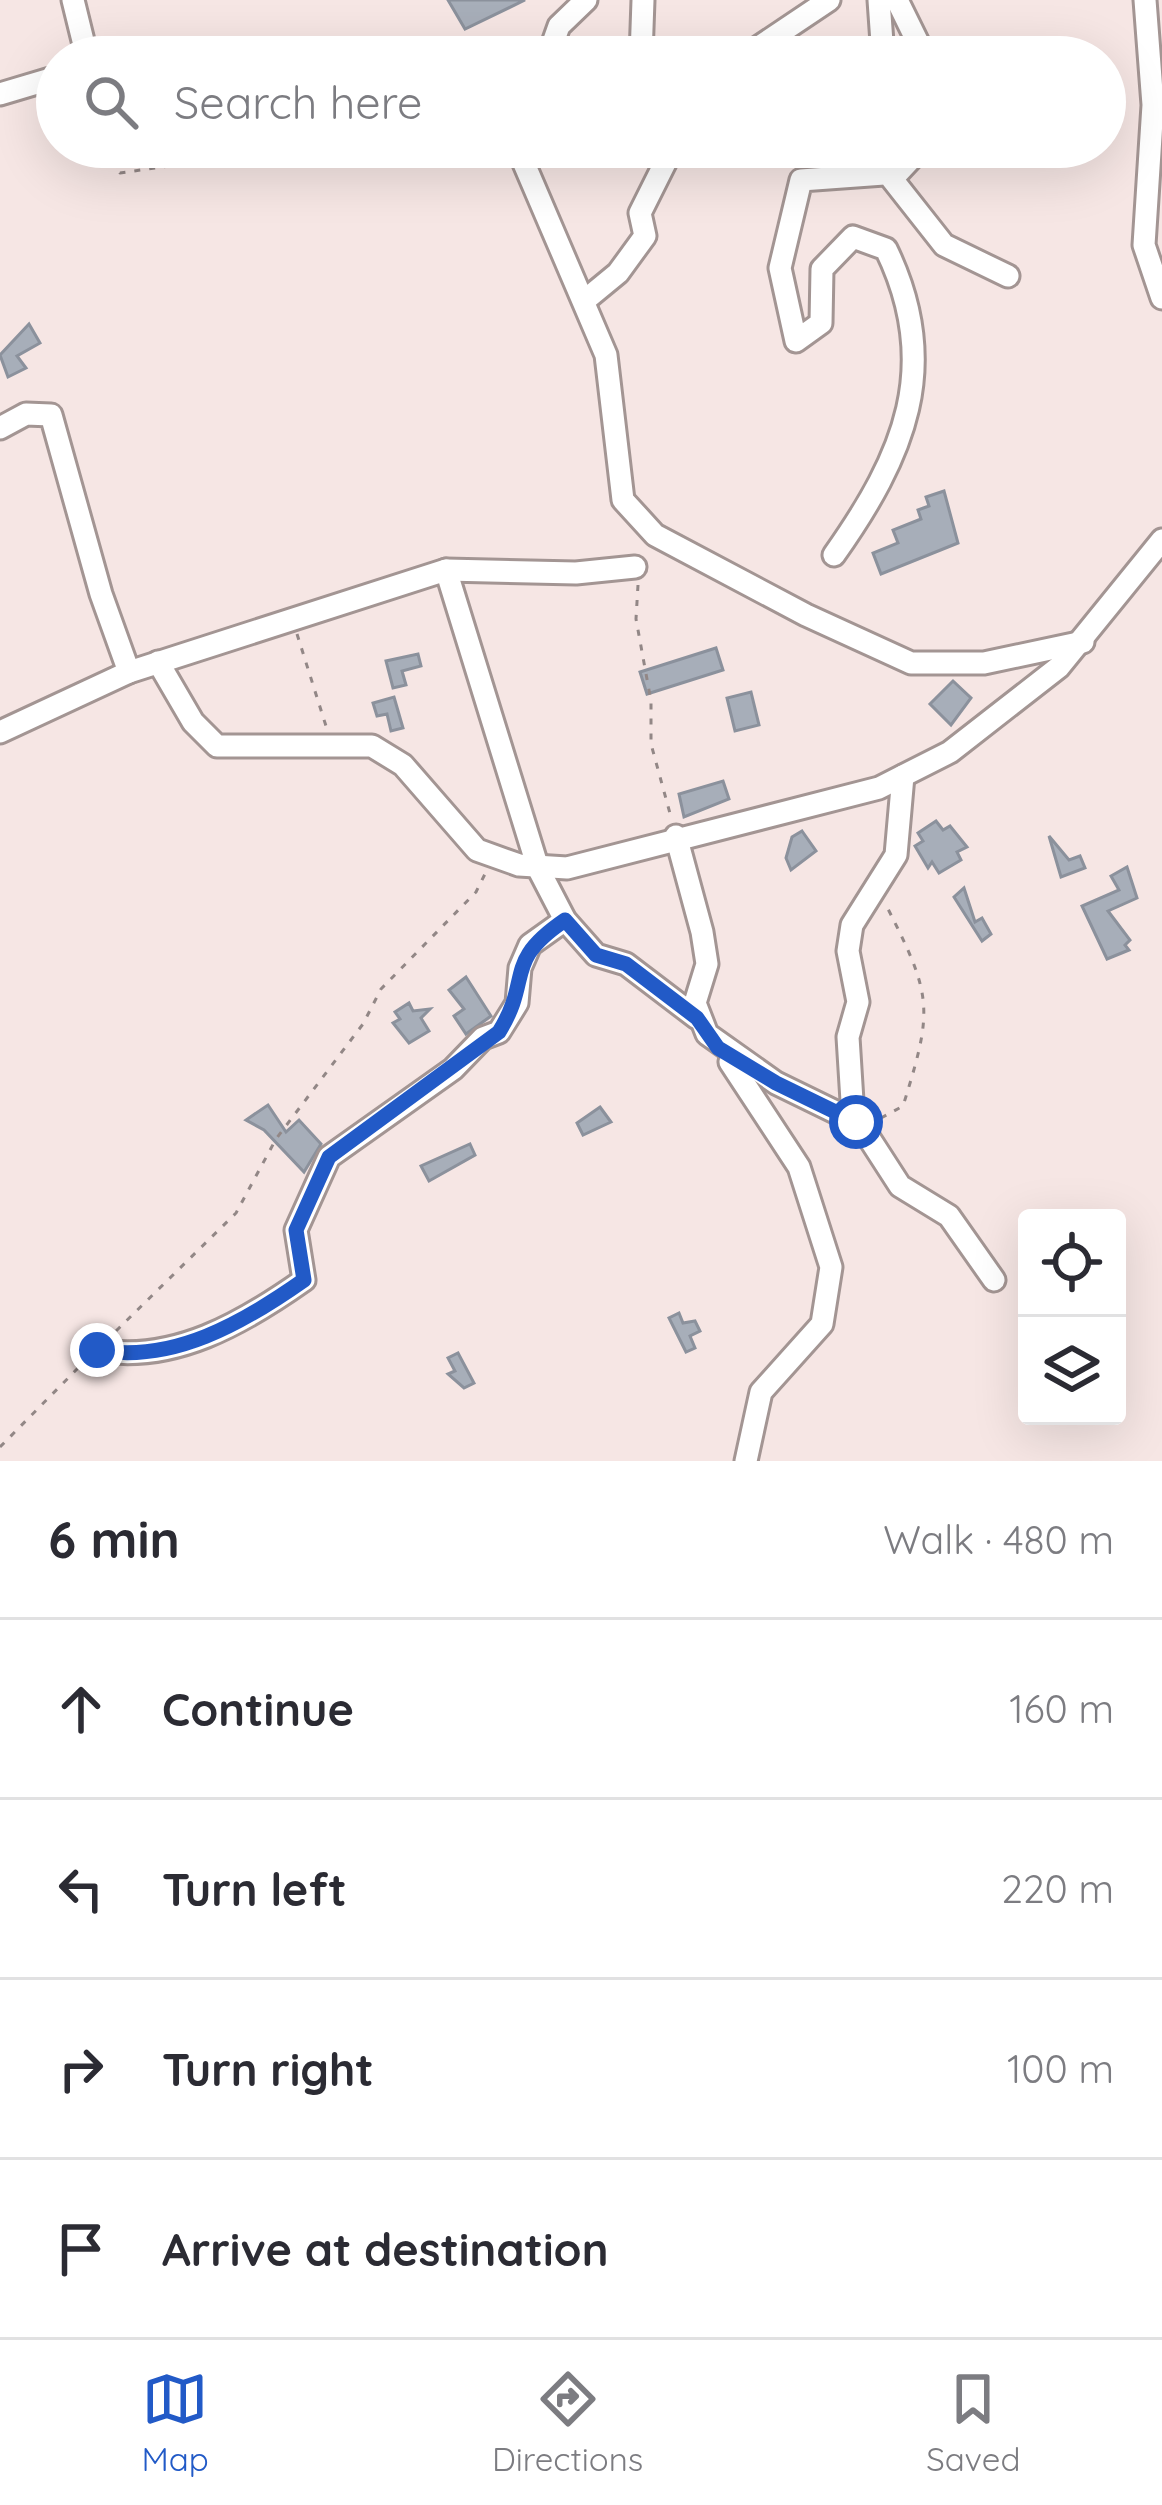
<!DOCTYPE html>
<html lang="en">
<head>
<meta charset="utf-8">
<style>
	body { margin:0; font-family:Quicksand,sans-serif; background:#f7f7f7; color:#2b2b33 }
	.controls { position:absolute; right:36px; bottom:36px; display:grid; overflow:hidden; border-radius:12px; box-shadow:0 12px 48px #0002 }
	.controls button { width:108px; height:108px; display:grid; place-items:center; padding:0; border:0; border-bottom:3px solid #e1e1e2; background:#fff; color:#2b2b33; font:60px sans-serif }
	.stop { position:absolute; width:36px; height:36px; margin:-27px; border:9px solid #225ac7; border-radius:50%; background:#fff }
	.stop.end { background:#225ac7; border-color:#fff; box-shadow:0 3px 12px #0008 }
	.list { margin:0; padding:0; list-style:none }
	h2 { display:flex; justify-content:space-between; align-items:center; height:156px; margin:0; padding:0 48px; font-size:51px }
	h2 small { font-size:39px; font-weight:400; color:#7c7c81 }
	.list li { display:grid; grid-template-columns:78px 1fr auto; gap:36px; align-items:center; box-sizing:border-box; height:180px; padding:0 48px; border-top:3px solid #e1e1e2 }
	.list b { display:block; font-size:45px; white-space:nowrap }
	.list em { font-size:39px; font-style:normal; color:#7c7c81 }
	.icon { flex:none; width:66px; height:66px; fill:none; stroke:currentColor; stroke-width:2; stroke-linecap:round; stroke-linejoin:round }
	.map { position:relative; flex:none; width:1162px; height:1461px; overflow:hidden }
	.search { position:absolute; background:#fff; box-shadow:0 12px 48px #0002; left:36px; right:36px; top:36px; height:132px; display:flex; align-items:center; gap:30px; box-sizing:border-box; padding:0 42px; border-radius:66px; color:#7c7c81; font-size:45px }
	.sheet { height:876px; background:#fff }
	nav { display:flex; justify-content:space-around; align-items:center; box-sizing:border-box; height:168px; border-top:3px solid #e1e1e2; background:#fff; font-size:33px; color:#7c7c81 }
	nav a { display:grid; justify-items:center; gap:6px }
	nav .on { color:#225ac7 }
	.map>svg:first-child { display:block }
</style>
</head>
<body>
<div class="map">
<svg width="1162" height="1461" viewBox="0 0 1162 1461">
	<rect width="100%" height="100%" fill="#f6e6e4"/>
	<g fill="#a7aeb9" stroke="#8b919c" stroke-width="3">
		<path d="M448 0H525L465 29Z"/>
		<path d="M29 324 40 343 17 356 26 368 8 377 0 355Z"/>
		<path d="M944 491 958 543 881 574 873 553 898 543 893 530 921 519 918 510 929 506 926 497Z"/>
		<path d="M716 648 723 670 647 694 640 672Z"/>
		<path d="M418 654 421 666 402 671 406 685 393 688 386 661Z"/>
		<path d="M953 681 971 698 951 725 930 704Z"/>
		<path d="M751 692 759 725 735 731 727 698Z"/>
		<path d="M394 697 403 728 391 731 387 714 377 716 373 703Z"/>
		<path d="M723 781 729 799 684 817 679 794Z"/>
		<path d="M936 821 943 830 950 826 967 847 957 852 961 860 939 873 932 862 928 868 915 846 923 841 918 833Z"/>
		<path d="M802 831 816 851 791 870 786 858 792 837Z"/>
		<path d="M1049 836 1069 860 1080 856 1085 868 1061 877Z"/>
		<path d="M1127 867 1137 898 1108 911 1130 940 1125 945 1129 950 1107 959 1082 906 1119 890 1111 876Z"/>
		<path d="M964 888 975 922 982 918 991 934 982 941 954 897Z"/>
		<path d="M466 977 491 1016 466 1034 454 1016 464 1009 449 990Z"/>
		<path d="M409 1003 413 1011 430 1009 421 1018 429 1031 409 1043 393 1023 400 1019 395 1012Z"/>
		<path d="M268 1105 286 1132 299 1120 321 1144 304 1172 264 1130 246 1120Z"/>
		<path d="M600 1107 611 1122 583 1135 577 1123Z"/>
		<path d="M470 1144 475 1155 429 1181 421 1166Z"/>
		<path d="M679 1313 683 1323 695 1321 700 1331 690 1336 695 1348 686 1352 669 1318Z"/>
		<path d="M458 1353 474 1383 464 1388 448 1374 455 1371 448 1358Z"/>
	</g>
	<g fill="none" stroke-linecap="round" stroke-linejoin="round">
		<g stroke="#a39593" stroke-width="27">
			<g id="minor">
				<path d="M73 0 87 57"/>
				<path d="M879 0 883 57"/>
				<path d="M897 0 925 57"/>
				<path d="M1145 0 1153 105 1144 245 1162 298"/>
				<path d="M548 57 559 26 586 0"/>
				<path d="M641 57 643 0"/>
				<path d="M744 57 829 0"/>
				<path d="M0 94 57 77"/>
				<path d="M517 147 606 355 623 500 655 535 806 615 911 663H984L1083 642"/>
				<path d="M922 147 892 179 944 245 1008 276"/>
				<path d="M584 301 618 273 645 236 640 213 673 147"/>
				<path d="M0 428 26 414 51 415 101 594 129 672 0 732"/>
				<path d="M834 555C904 456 943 366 886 249L853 237 822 269 821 323 796 341 780 268 801 180 884 174V147"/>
				<path d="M446 570 576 573 635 567"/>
				<path d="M158 662 193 722 217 746H372L403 765 477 850 519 865 567 868 879 788 950 752 1059 667 1162 540"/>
				<path d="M129 672 446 570 538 868 565 920 596 955 626 964 697 1018"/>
				<path d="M676 836 702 932 707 964 695 1003 707 1034 776 1083 860 1124 900 1186 949 1216 994 1280"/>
				<path d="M730 1062 799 1167 831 1267 822 1324 761 1392 746 1461"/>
				<path d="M846 1118 852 1101 848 1037 858 1002 848 951 852 925 896 855 903 776"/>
				<path d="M97 1350C173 1364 243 1323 304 1280L296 1230 329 1157 453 1069 483 1038 499 1032 517 1003 520 968 530 945 565 920"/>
			</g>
		</g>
		<g stroke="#928786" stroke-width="3" stroke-dasharray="6 9" stroke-linecap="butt">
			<path d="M104 147 120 173 302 147"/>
			<path d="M638 585 636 619 651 701V744L671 817"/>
			<path d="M297 634 326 726"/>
			<path d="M881 1118 903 1106C933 1010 933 997 887 907"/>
			<path d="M116 1331 236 1213 276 1139 363 1024 381 989 476 892 487 870"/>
			<path d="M0 1447 83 1363"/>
		</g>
		<use href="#minor" stroke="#fff" stroke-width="21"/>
	</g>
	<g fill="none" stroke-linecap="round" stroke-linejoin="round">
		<path stroke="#225ac7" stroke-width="15" d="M97 1350C172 1364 243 1323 304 1280L296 1230 329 1157 499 1032C533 977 502 963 565 920L596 955 626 964 697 1018 718 1048 776 1083 856 1122"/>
	</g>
</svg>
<div class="controls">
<button><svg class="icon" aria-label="locate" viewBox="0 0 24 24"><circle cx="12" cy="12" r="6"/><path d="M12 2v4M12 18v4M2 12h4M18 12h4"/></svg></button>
<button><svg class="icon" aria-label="layers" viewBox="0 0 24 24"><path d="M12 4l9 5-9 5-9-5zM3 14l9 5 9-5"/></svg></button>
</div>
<div class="stop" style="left:856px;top:1122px"></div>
<div class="stop end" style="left:97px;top:1350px"></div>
<div class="search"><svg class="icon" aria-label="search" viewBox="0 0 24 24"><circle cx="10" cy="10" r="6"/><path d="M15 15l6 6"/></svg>Search here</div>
</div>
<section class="sheet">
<h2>6 min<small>Walk · 480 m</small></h2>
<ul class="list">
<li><svg class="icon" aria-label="ahead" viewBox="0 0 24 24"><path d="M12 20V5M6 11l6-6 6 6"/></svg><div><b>Continue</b></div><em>160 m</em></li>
<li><svg class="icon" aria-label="left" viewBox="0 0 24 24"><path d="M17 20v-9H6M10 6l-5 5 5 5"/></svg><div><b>Turn left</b></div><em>220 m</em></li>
<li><svg class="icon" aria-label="right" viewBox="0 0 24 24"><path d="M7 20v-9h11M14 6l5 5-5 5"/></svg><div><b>Turn right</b></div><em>100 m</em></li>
<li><svg class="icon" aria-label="arrive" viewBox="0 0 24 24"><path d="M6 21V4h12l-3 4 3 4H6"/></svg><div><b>Arrive at destination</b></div></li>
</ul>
</section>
<nav>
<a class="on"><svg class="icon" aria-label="map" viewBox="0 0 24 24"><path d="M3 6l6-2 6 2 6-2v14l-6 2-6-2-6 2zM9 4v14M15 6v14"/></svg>Map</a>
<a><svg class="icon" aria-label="directions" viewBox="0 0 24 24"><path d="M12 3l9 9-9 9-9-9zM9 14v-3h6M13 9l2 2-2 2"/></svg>Directions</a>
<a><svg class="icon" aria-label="saved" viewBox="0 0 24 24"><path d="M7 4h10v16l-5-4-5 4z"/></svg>Saved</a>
</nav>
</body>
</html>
